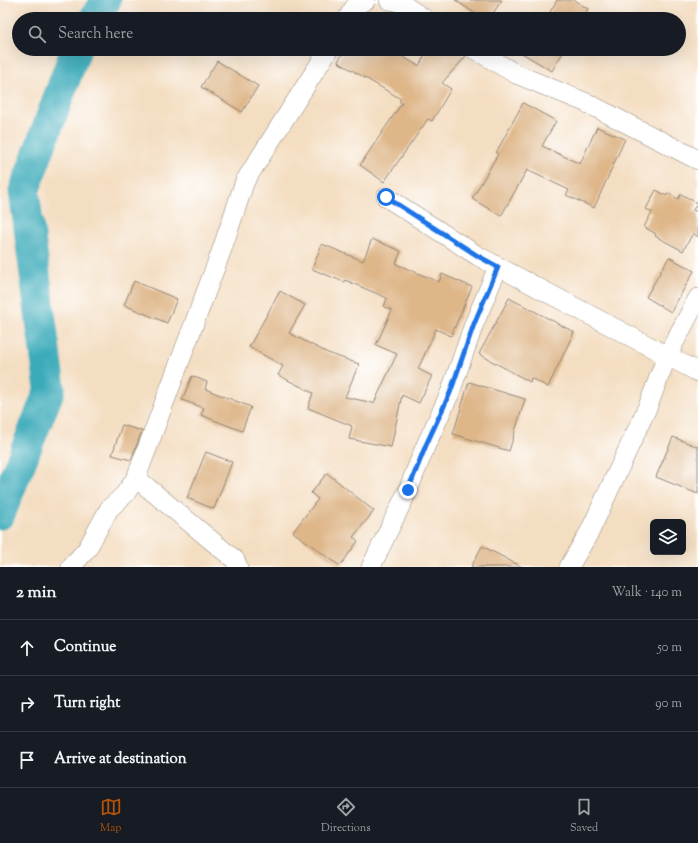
<!DOCTYPE html>
<html lang="en">
<head>
<meta charset="utf-8">
<style>
	body { margin:0; font-family:"Sorts Mill Goudy",serif; background:#20242c; color:#f1f3f6 }
	.controls { position:absolute; right:12px; bottom:12px; display:grid; overflow:hidden; border-radius:6px; box-shadow:0 4px 16px #0002 }
	.controls button { width:36px; height:36px; display:grid; place-items:center; padding:0; border:0; border-bottom:1px solid #363941; background:#171b24; color:#f1f3f6; font:20px sans-serif }
	.stop { position:absolute; width:12px; height:12px; margin:-9px; border:3px solid #1a73e8; border-radius:50%; background:#fff }
	.stop.end { background:#1a73e8; border-color:#fff; box-shadow:0 1px 4px #0008 }
	.list { margin:0; padding:0; list-style:none }
	h2 { display:flex; justify-content:space-between; align-items:center; height:52px; margin:0; padding:0 16px; font-size:17px }
	h2 small { font-size:13px; font-weight:400; color:#9ea1a6 }
	.list li { display:grid; grid-template-columns:26px 1fr auto; gap:12px; align-items:center; box-sizing:border-box; height:56px; padding:0 16px; border-top:1px solid #363941 }
	.list b { display:block; font-size:15px; white-space:nowrap }
	.list em { font-size:13px; font-style:normal; color:#9ea1a6 }
	.icon { flex:none; width:22px; height:22px; fill:none; stroke:currentColor; stroke-width:2; stroke-linecap:round; stroke-linejoin:round }
	.map { position:relative; flex:none; width:698px; height:567px; overflow:hidden }
	.search { position:absolute; background:#171b24; box-shadow:0 4px 16px #0002; left:12px; right:12px; top:12px; height:44px; display:flex; align-items:center; gap:10px; box-sizing:border-box; padding:0 14px; border-radius:22px; color:#9ea1a6; font-size:15px }
	.sheet { height:220px; background:#171b24 }
	nav { display:flex; justify-content:space-around; align-items:center; box-sizing:border-box; height:56px; border-top:1px solid #363941; background:#171b24; font-size:11px; color:#9ea1a6 }
	nav a { display:grid; justify-items:center; gap:2px }
	nav .on { color:#b45309 }
	.map>svg:first-child { display:block }
</style>
</head>
<body>
<div class="map">
<svg width="698" height="567" viewBox="0 0 698 567">
	<rect width="100%" height="100%" fill="#fff"/>
	<filter id="ink" filterUnits="userSpaceOnUse"><feTurbulence type="fractalNoise" baseFrequency=".025" numOctaves="2"/><feDisplacementMap in="SourceGraphic" scale="8" xChannelSelector="R" yChannelSelector="G"/><feConvolveMatrix kernelMatrix="1 2 1 2 8 2 1 2 1" color-interpolation-filters="sRGB"/></filter>
	<filter id="wash" filterUnits="userSpaceOnUse"><feTurbulence type="fractalNoise" baseFrequency=".012" numOctaves="4" result="noise"/><feDisplacementMap in="SourceGraphic" scale="16" xChannelSelector="R" yChannelSelector="G"/><feGaussianBlur stdDeviation="0.9" result="paint"/><feColorMatrix in="noise" values="0 0 0 0 0 0 0 0 0 0 0 0 0 0 0 0 0 1.4 0 .05"/><feComposite in="paint" operator="in"/></filter>
	<g filter="url(#wash)">
		<rect width="100%" height="100%" fill="#f4dec2"/>
		<g fill="none" stroke-linecap="round" stroke-linejoin="round">
			<g stroke="#3baab9" stroke-width="31">
				<path d="M94 19 106 0"/>
				<path d="M0 514 50 389 24 191 76 49"/>
			</g>
		</g>
		<g id="blocks">
			<g fill="#deb688">
				<path d="M455 0H502L489 19H483Z"/>
				<path d="M557 0H574L588 9 582 19H546Z"/>
				<path d="M345 49H389L419 66 428 49H452L466 56 442 83 451 89 432 121 428 119 384 182 360 165 402 103 399 101 401 99 338 62Z"/>
				<path d="M515 49H565L552 71Z"/>
				<path d="M217 61 258 86 242 112 201 87Z"/>
				<path d="M523 103 556 121 542 146 580 164 597 127 625 139 594 208 566 195 569 190 527 170 501 216 472 199 498 154 496 153Z"/>
				<path d="M656 190 667 196 668 193 678 199 681 194 697 203 693 210 698 212V237L693 233 683 251 655 236 656 234 644 227 652 212 646 209Z"/>
				<path d="M372 239 401 251 396 264 439 282 442 274 472 287 451 336 436 329 418 369 432 376 419 403 402 395 391 447 349 439 352 426 308 408 313 393 278 375 283 366 249 347 280 291 305 305 289 333 328 353 359 364 345 397 374 403 397 354 376 345 392 310 384 307 387 298 345 280 344 282 312 269 322 244 363 261Z"/>
				<path d="M669 257 694 271 671 312 646 297Z"/>
				<path d="M134 281 177 299 167 323 124 305Z"/>
				<path d="M509 298 574 332 548 387 531 378 530 382 479 354Z"/>
				<path d="M192 376 207 382 205 389 251 407 242 431 201 415 204 408 182 400Z"/>
				<path d="M469 382 525 399 509 451 453 434Z"/>
				<path d="M122 425 142 431 131 460 112 455Z"/>
				<path d="M673 437 698 447V494L656 477Z"/>
				<path d="M206 452 232 462 214 509 187 498Z"/>
				<path d="M327 473 374 511 353 537 358 541 340 566 293 532 318 499 311 493Z"/>
				<path d="M482 546 522 567H471Z"/>
			</g>
		</g>
	</g>
	<g filter="url(#ink)">
		<use href="#blocks" fill-opacity="0" stroke="#908476" stroke-width="1"/>
		<g fill="none" stroke-linecap="round" stroke-linejoin="round">
			<g stroke="#908476" stroke-width="20">
				<g id="street">
					<path d="M389 0 399 2 425 19"/>
					<path d="M347 19 356 5 366 0"/>
					<path d="M474 49 516 74 587 103 698 160"/>
					<path d="M386 197 478 256 698 372"/>
					<path d="M136 478 235 560 238 567"/>
					<path d="M71 567 87 549 109 509 125 494 136 478 221 252 245 181 329 49"/>
					<path d="M371 567 408 490 426 445 450 393 474 324 498 267"/>
					<path d="M569 567 590 531 648 406 667 356 698 298"/>
				</g>
			</g>
			<use href="#street" stroke="#fff" stroke-width="19"/>
		</g>
	</g>
	<g fill="none" stroke-linecap="round" stroke-linejoin="round" filter="url(#ink)">
		<path stroke="#1a73e8" stroke-width="5" d="M386 197 478 256 498 267 474 324 450 393 426 445 408 490"/>
	</g>
</svg>
<div class="controls">
<button><svg class="icon" aria-label="layers" viewBox="0 0 24 24"><path d="M12 4l9 5-9 5-9-5zM3 14l9 5 9-5"/></svg></button>
</div>
<div class="stop" style="left:386px;top:197px"></div>
<div class="stop end" style="left:408px;top:490px"></div>
<div class="search"><svg class="icon" aria-label="search" viewBox="0 0 24 24"><circle cx="10" cy="10" r="6"/><path d="M15 15l6 6"/></svg>Search here</div>
</div>
<section class="sheet">
<h2>2 min<small>Walk · 140 m</small></h2>
<ul class="list">
<li><svg class="icon" aria-label="ahead" viewBox="0 0 24 24"><path d="M12 20V5M6 11l6-6 6 6"/></svg><div><b>Continue</b></div><em>50 m</em></li>
<li><svg class="icon" aria-label="right" viewBox="0 0 24 24"><path d="M7 20v-9h11M14 6l5 5-5 5"/></svg><div><b>Turn right</b></div><em>90 m</em></li>
<li><svg class="icon" aria-label="arrive" viewBox="0 0 24 24"><path d="M6 21V4h12l-3 4 3 4H6"/></svg><div><b>Arrive at destination</b></div></li>
</ul>
</section>
<nav>
<a class="on"><svg class="icon" aria-label="map" viewBox="0 0 24 24"><path d="M3 6l6-2 6 2 6-2v14l-6 2-6-2-6 2zM9 4v14M15 6v14"/></svg>Map</a>
<a><svg class="icon" aria-label="directions" viewBox="0 0 24 24"><path d="M12 3l9 9-9 9-9-9zM9 14v-3h6M13 9l2 2-2 2"/></svg>Directions</a>
<a><svg class="icon" aria-label="saved" viewBox="0 0 24 24"><path d="M7 4h10v16l-5-4-5 4z"/></svg>Saved</a>
</nav>
</body>
</html>
